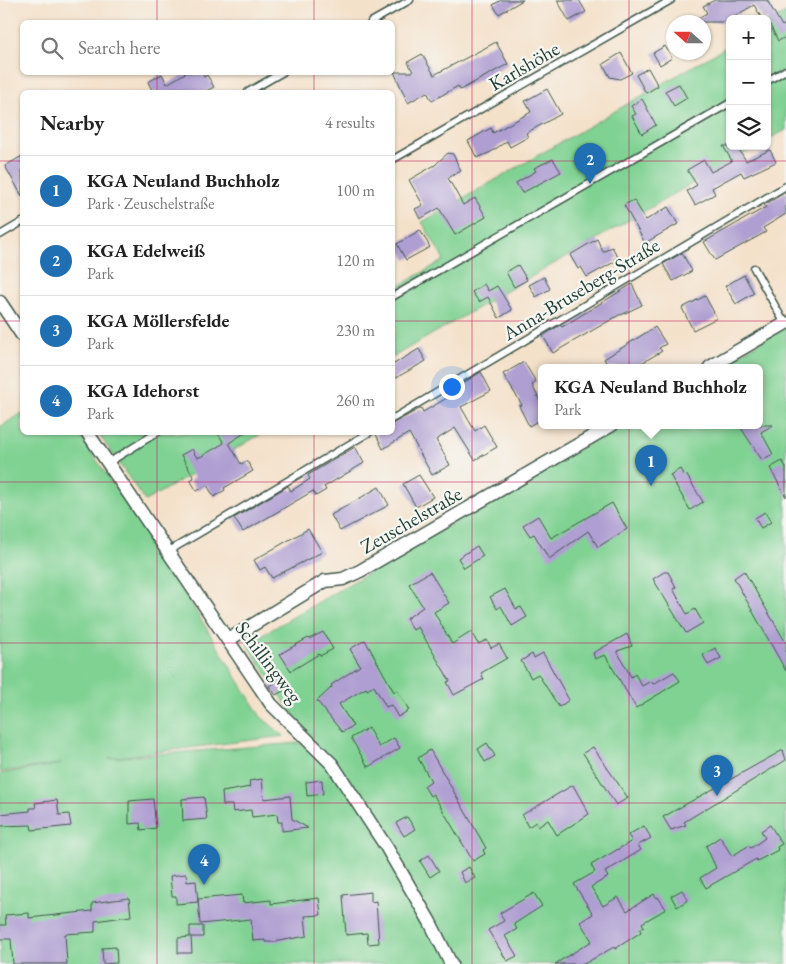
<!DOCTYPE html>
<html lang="en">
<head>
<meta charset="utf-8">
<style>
	body { margin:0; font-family:"EB Garamond",serif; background:#f2f2f2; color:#222 }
	.controls { position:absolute; right:15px; top:15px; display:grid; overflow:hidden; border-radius:8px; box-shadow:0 1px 4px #0004 }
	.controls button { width:45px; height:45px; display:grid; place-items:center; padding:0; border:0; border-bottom:1px solid #e0e0e0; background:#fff; color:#222; font:25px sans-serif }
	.compass { position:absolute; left:666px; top:15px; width:45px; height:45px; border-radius:50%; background:#fff; box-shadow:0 1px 4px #0004; rotate:291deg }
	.you { position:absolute; left:451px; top:386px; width:18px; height:18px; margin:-12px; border:4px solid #fff; border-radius:50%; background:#1a73e8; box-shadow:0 0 0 8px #1a73e833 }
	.badge { display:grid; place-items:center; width:32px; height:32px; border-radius:50%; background:#1f6fb2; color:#fff; font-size:16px; font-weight:700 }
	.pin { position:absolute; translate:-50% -41px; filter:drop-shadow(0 1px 2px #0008) }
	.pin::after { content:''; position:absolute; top:26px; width:18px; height:15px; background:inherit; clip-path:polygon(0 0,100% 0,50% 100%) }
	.popup { position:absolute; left:538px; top:364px; width:225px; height:65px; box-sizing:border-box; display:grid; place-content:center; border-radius:8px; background:#fff; filter:drop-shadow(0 1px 4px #0005); font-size:16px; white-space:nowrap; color:#767676 }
	.popup b { font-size:19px; color:#222 }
	.popup::after { content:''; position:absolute; left:50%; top:100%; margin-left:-10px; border:10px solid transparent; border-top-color:#fff }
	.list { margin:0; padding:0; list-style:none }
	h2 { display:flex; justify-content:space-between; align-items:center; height:65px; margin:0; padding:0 20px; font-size:21px }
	h2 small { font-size:16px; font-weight:400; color:#767676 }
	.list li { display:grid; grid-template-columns:32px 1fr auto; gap:15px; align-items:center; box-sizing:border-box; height:70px; padding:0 20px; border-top:1px solid #e0e0e0 }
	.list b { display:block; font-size:19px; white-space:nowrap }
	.list p { margin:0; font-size:16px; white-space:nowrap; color:#767676 }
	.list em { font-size:16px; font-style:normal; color:#767676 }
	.icon { flex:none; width:28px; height:28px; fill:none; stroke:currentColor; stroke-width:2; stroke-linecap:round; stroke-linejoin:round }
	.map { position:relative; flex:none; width:786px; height:964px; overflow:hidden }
	.search { position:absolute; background:#fff; box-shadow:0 1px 4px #0004; left:20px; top:20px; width:375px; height:55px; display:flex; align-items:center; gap:12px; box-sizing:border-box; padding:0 18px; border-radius:8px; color:#767676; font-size:19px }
	.panel { position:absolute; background:#fff; box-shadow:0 1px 4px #0004; left:20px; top:90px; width:375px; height:345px; border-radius:8px }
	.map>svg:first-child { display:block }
</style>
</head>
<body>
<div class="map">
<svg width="786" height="964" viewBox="0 0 786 964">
	<rect width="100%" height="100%" fill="#f6f6f2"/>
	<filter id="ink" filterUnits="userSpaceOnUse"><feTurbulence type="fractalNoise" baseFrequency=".02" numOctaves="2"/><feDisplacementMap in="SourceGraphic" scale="10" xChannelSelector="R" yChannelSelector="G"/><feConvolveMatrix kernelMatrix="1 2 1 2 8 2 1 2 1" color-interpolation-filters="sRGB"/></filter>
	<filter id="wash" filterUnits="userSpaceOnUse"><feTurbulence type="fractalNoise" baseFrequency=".0096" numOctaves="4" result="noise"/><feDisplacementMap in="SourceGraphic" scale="20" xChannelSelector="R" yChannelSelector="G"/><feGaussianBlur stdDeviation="1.12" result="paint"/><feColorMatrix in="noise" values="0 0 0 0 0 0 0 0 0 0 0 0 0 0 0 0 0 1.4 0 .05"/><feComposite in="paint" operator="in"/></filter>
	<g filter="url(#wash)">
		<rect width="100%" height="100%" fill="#f4e1ca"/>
		<g fill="#80d293" stroke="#508864">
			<path d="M786 13V130L767 140V23Z"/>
			<path d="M730 45V146H757L393 357 392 287 394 289 444 260 422 222Z"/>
			<path d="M786 327V964H0V774L61 764 0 772V427L22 413V432L78 433 160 553 261 717 284 736 109 758 311 742 247 644 620 425H760V367H718Z"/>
			<path d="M98 433H263L145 501Z"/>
		</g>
		<g id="blocks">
			<g fill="#af9ed1">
				<path d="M501 0H523L499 14 493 5Z"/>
				<path d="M557 0H579L586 12 569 21Z"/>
				<path d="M715 0H767L782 26 786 24V37L778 41 767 19H762L754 5 735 16 734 19 723 22H691L707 13 703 6Z"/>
				<path d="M496 42 508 64 460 90 458 86 432 101 427 92 408 103 394 72H413L408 62 422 54 434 75Z"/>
				<path d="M665 46 672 58 660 65 653 53Z"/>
				<path d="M621 53 632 73 620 79 610 77 603 64Z"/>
				<path d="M648 68 658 86 646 93 636 75Z"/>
				<path d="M187 72H201L204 77 207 75 214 87 204 92H153L148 82 162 74 167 84Z"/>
				<path d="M679 84 687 98 674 106 665 91Z"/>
				<path d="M547 89 561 114 526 133 528 137 510 147 507 141 491 152 477 158 468 141 491 128 493 133 531 112 525 101Z"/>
				<path d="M642 99 656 125 642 134 632 116 636 114 631 106Z"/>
				<path d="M723 146H737L746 161 770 150 776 162 744 177 741 172 712 188 715 194 695 205 687 191 697 185 687 170 704 160 711 172 732 161Z"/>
				<path d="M448 153 453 154 461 171 448 178 463 205 475 198 486 217 455 235 439 208 420 219 415 209 423 205 409 180 435 165Z"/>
				<path d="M22 156V196L5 166Z"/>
				<path d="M553 159 561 172 522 193 516 183 536 171 534 168Z"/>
				<path d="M786 192V214L763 228 766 232 715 260 704 242 766 207 764 205Z"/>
				<path d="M634 200 646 220 668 207 678 224 645 243 624 205Z"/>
				<path d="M420 230 430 247 406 260 397 244Z"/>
				<path d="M597 239 603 252 612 247 618 257 614 259 616 261 587 277 581 267 578 269 570 255Z"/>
				<path d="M682 253 692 271 673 281 663 264Z"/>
				<path d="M518 265 527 280 514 287 506 272Z"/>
				<path d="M744 275 754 293 736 304 725 286Z"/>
				<path d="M544 277 550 289 536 297 529 285Z"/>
				<path d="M484 284 488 291 497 286 512 310 499 318 488 297 479 302 472 292Z"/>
				<path d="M632 284 642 305 621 315V314L553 353 543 336 560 325 562 327Z"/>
				<path d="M705 296 717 318 693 330 682 308Z"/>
				<path d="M655 327 666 344 659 348 662 351 635 367H609L604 359Z"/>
				<path d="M419 349 426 361 392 380V365Z"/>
				<path d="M524 362 536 382 532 385 542 405V419L529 426 519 406 522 405 503 374Z"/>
				<path d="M481 372 491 391 461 407 475 431 484 425 497 447 475 460 455 428 436 440 450 465 432 475 409 433 383 449 375 432H392V424L421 408 423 412 462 389 460 385Z"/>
				<path d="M739 425H773L761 432 773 454 762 460Z"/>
				<path d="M217 432H246L229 443 241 464 247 461 253 471 224 488 225 490 214 497 207 485 197 491 190 480 194 478 181 455 192 449 197 458 202 456 224 443Z"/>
				<path d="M355 447 364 463 324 487 326 490 316 496 313 491 243 532 234 518 288 486 291 491 310 479 308 475Z"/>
				<path d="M782 461 786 467V497L770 468Z"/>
				<path d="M680 469 684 476 686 474 703 502 690 510 670 475Z"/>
				<path d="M419 475 433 497 416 507 403 484Z"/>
				<path d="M379 487 389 505 340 531 331 515Z"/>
				<path d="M612 503 627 529 598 547 588 531 549 559 534 534 530 536 523 525 538 516 551 538Z"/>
				<path d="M765 512 771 522 761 528 755 518Z"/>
				<path d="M308 529 322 552 272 578 265 567 260 570 254 560Z"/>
				<path d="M477 546 483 556 464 568 458 558Z"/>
				<path d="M744 571 786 643V671L734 578Z"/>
				<path d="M430 572 449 603 434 612 452 644 471 632 478 644 487 640 491 648 499 644 507 658 481 673 484 679 454 695 447 682 450 681 418 627 413 630 406 619 423 607 409 584Z"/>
				<path d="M664 572H668L676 587 673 589 687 614 695 609 703 623 686 633 653 579Z"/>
				<path d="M505 589 516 609 521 607 527 617 512 626 501 606 497 609 490 597Z"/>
				<path d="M323 632 333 649 320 656 319 654 291 671 280 654 308 638 309 639Z"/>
				<path d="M627 634 632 646 617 651 631 677 635 674 642 686 651 681 653 684 674 672 680 681 636 708 605 655 595 659 593 653Z"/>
				<path d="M365 640 394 692 397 690 409 710 398 717 391 705 386 707 374 686 367 690 366 688 339 704 353 726 342 732 317 701 332 687 331 685 360 666 350 649Z"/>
				<path d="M715 648 721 658 708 665 703 655Z"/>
				<path d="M543 653 569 700 559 707 538 674 531 678 521 661 532 654 534 658Z"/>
				<path d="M282 679 288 688 276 695 269 686Z"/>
				<path d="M368 728 379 747 394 738 400 748 368 767 351 738Z"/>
				<path d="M487 743 495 756 485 762 478 749Z"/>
				<path d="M593 747 628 798 616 805 583 753Z"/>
				<path d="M430 750 486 848 483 850 485 854 473 861 433 794 430 796 424 786 431 781 418 758Z"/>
				<path d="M783 750 786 760 684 822 686 825 671 830 663 817Z"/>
				<path d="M262 779 264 799 290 796 292 819 308 828 282 831V822H278L277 814 252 817 251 810 233 812 232 805H223L222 792 250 787 249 781Z"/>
				<path d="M322 780 323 794 307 796 306 782Z"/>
				<path d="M573 785 589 814 557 835 548 820 538 827 536 822 528 827 522 815Z"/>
				<path d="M204 797 207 819 183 821 182 799Z"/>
				<path d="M153 799 156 828 141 830 140 823 129 824V801Z"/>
				<path d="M57 800 59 815 69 814 71 826 32 830 31 825 0 826V814L30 811V808H36L35 803Z"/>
				<path d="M407 817 415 829 404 836 396 823Z"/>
				<path d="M770 825 782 844 777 847 778 850 757 861 756 859 706 888 700 878 716 868 706 846 720 837 732 856 748 846 751 848 765 838 761 831Z"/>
				<path d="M644 826 651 838 638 845 641 850 605 872 608 877 591 887 603 906 618 897 627 911 654 894 656 898 658 897 666 909 642 923 644 927 640 929 641 932 615 949 614 947 584 964H555L592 941 580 922 593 914 574 884 595 872 591 865 632 841 628 835Z"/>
				<path d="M429 855 439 871 430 877 420 861Z"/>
				<path d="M469 867 475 878 465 883 460 872Z"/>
				<path d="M186 874 187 882 196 881 198 902 176 904V896H172L170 876Z"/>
				<path d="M682 890 688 900 677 907 671 896Z"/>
				<path d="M371 892V902L376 901 379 943 368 944 367 933 346 935 343 895Z"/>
				<path d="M534 893 542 906 514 924 517 929 505 936 517 956 507 961 488 930 504 921 500 913Z"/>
				<path d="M242 895 243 903 271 900V904L319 898 321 915 305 916 307 936 273 942H265V940L253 941 251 919 200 924 198 899Z"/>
				<path d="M129 898 131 916 95 921V932L65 934 67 964H13L11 939H0V925H6L5 915 29 913V918L92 911V903Z"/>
				<path d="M190 926H203V937H191L192 953H178V938L190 937Z"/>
				<path d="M116 947 117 963 103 964 102 948Z"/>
			</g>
		</g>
	</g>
	<g filter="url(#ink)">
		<use href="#blocks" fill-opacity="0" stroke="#3f564a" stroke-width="1"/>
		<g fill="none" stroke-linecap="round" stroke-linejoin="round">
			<g stroke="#3f564a" stroke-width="9">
				<g id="lane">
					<path d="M371 22 410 0"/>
					<path d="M767 81 786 70"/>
					<path d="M248 92 283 72"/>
					<path d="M392 160 671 0"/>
					<path d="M0 235 22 222"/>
					<path d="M754 268 785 324"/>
					<path d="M392 297 730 103"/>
					<path d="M392 419 786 186"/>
					<path d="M108 463 158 432"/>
					<path d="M169 551 370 432"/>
				</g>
			</g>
			<g stroke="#3f564a" stroke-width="15">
				<g id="street">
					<path d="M0 302 22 335"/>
					<path d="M710 367 786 323"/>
					<path d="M87 432 271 704 332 764 387 848 430 922 451 964"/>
					<path d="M228 640 325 581 343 579 360 571 612 425"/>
				</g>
			</g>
			<use href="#lane" stroke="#fff" stroke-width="6"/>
			<use href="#street" stroke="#fff" stroke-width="12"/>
		</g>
	</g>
	<path fill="none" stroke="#c2185b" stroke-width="1" stroke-opacity="0.55" d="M157 0V22M314 0V22M472 0V964M629 0V964M157 72V92M314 72V92M0 161H22M392 161H786M0 321H22M392 321H786M157 432V964M314 432V964M0 482H786M0 643H786M0 803H786"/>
	<g text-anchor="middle" stroke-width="4.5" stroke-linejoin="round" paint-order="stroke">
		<g font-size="20" fill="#1f3d34" stroke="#f6f6f2">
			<text transform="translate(524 66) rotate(-30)" y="7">Karlshöhe</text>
			<text transform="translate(581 289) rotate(-31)" y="7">Anna-Bruseberg-Straße</text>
			<text transform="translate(411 520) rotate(-30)" y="7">Zeuschelstraße</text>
			<text transform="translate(269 662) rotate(53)" y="7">Schillingweg</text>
		</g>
	</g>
</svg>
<div class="controls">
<button>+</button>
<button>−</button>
<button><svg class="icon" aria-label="layers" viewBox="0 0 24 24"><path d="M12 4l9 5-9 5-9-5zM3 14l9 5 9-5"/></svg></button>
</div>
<svg class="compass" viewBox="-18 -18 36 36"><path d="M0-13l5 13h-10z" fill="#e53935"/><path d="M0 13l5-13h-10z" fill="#767676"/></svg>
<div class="you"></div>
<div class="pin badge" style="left:651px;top:486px">1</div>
<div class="popup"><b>KGA Neuland Buchholz</b>Park</div>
<div class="pin badge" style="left:590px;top:184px">2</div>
<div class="pin badge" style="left:717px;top:796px">3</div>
<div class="pin badge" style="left:204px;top:885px">4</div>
<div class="search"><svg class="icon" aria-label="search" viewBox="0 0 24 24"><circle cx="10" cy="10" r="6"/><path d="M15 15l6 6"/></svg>Search here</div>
<section class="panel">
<h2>Nearby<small>4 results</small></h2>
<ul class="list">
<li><span class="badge">1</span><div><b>KGA Neuland Buchholz</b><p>Park · Zeuschelstraße</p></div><em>100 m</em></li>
<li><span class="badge">2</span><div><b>KGA Edelweiß</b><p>Park</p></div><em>120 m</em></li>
<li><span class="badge">3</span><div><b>KGA Möllersfelde</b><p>Park</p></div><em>230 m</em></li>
<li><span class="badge">4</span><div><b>KGA Idehorst</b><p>Park</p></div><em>260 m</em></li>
</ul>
</section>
</div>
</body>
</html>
